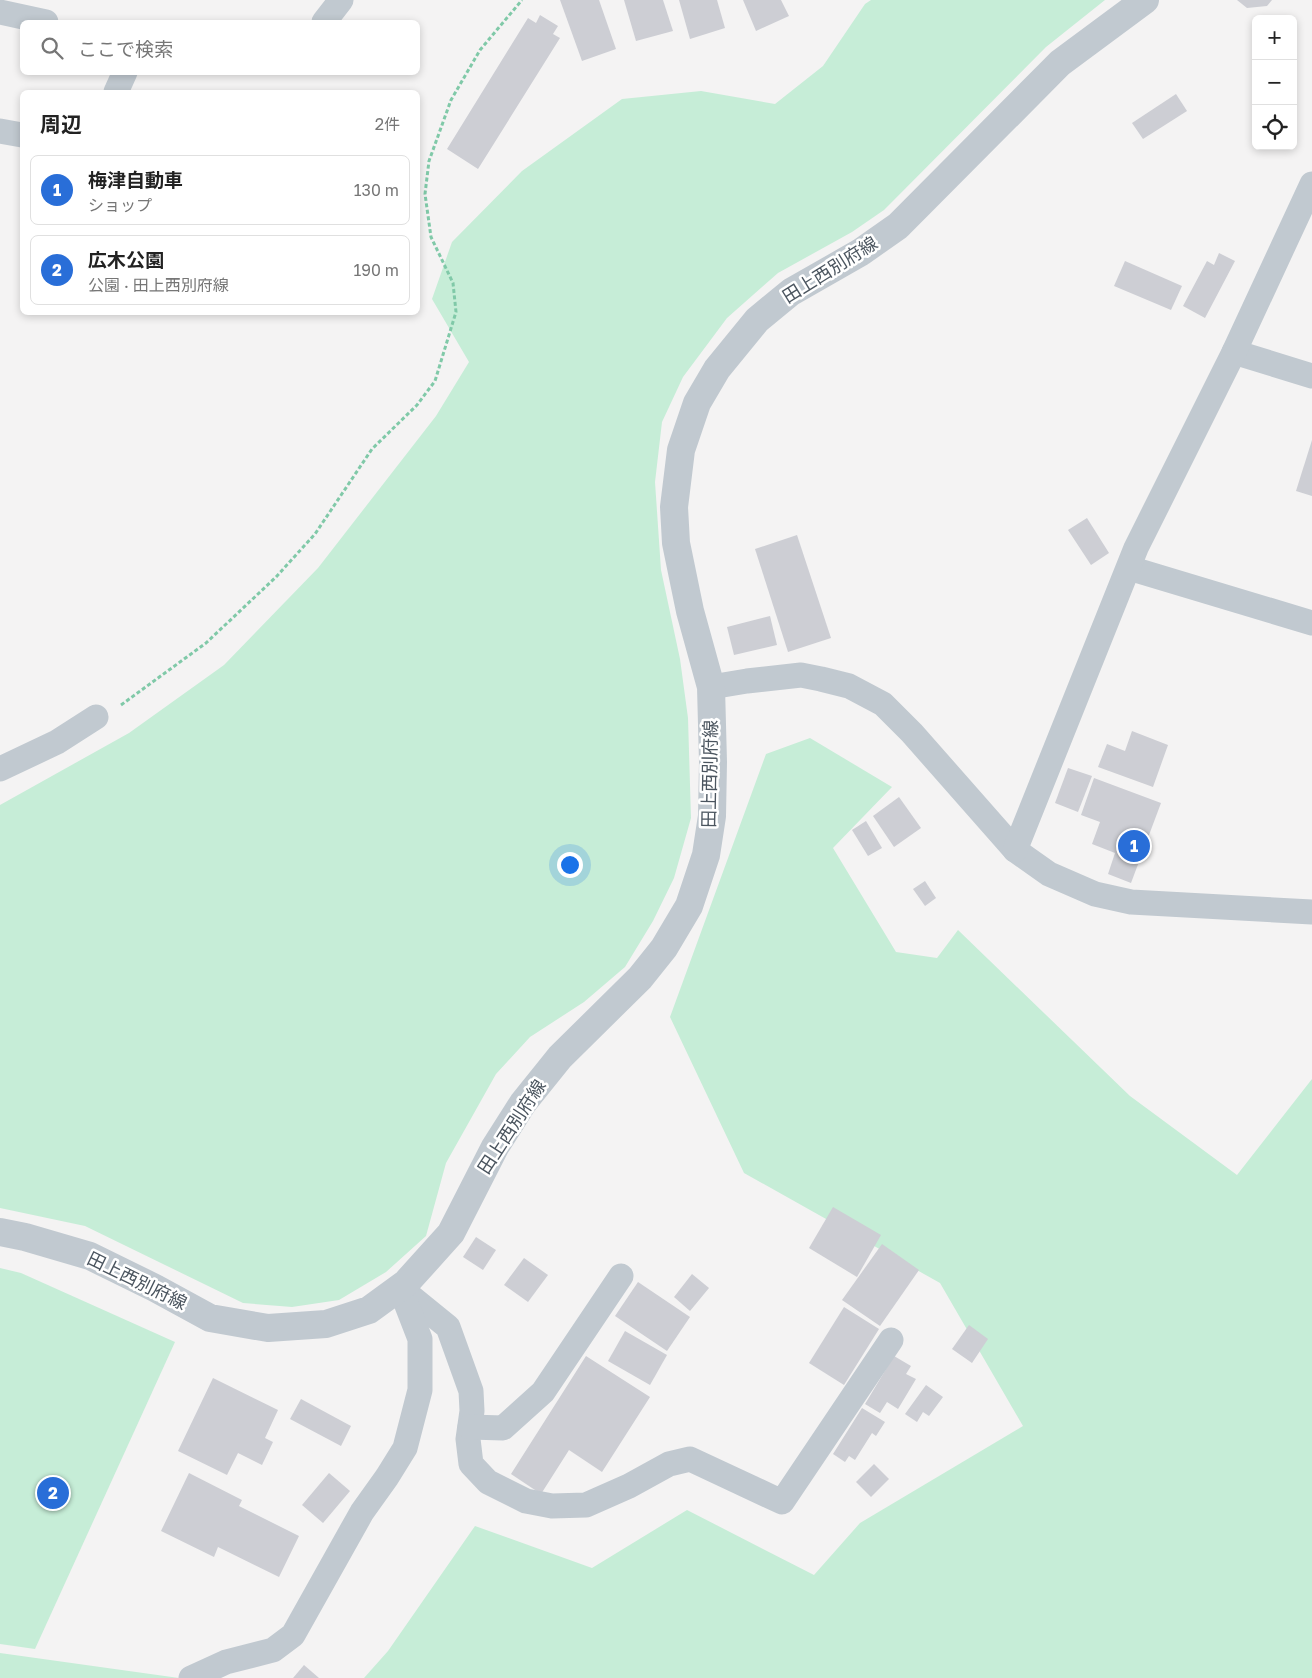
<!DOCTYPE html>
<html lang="ja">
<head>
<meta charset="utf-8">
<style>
	body { margin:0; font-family:"Golos Text","Noto Sans JP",sans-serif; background:#f2f2f2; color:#222 }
	.controls { position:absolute; right:15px; top:15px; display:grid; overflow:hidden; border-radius:8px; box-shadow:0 2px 8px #0003 }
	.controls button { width:45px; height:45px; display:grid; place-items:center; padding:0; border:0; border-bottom:1px solid #e0e0e0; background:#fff; color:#222; font:25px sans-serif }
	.you { position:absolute; left:569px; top:864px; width:18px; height:18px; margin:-12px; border:4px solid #fff; border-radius:50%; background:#1a73e8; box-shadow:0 0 0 8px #1a73e833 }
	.badge { display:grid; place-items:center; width:32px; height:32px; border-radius:50%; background:#296ed8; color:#fff; font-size:16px; font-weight:700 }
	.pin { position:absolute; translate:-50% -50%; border:2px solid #fff; box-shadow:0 1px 5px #0006 }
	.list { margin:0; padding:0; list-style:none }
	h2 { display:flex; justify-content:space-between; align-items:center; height:65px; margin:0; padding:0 20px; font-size:21px }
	h2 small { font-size:16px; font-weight:400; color:#767676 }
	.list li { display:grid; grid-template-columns:32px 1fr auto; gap:15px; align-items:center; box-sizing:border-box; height:70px; margin:0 10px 10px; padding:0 10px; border:1px solid #e0e0e0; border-radius:8px }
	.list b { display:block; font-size:19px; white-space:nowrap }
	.list p { margin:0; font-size:16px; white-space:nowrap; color:#767676 }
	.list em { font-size:16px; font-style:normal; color:#767676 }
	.icon { flex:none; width:28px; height:28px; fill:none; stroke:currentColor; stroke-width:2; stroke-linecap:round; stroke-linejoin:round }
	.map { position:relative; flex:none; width:1312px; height:1678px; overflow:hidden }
	.search { position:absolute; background:#fff; box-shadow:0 2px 8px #0003; left:20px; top:20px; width:400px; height:55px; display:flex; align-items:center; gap:12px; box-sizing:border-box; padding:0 18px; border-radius:8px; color:#767676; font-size:19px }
	.panel { position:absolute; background:#fff; box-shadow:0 2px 8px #0003; left:20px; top:90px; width:400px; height:225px; border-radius:8px }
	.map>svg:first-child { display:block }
</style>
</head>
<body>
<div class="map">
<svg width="1312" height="1678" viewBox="0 0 1312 1678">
	<rect width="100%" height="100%" fill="#f4f3f3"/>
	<g fill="#c6edd7">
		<path d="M871 0H1105L1046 47 884 210 852 232 778 273 727 318 683 377 662 422 655 482 661 570 680 659 688 718 691 818 674 878 653 921 625 967 584 1002 530 1037 496 1074 446 1163 426 1236 386 1272 339 1300 292 1307 243 1303 85 1226 0 1208V805L129 733 224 665 318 568 436 416 469 362 432 299 452 242 522 171 622 99 701 91 775 104 823 66 865 4Z"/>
		<path d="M810 738 892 787 833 848 896 952 937 958 958 930 1130 1096 1237 1175 1312 1079V1678H364L388 1651 475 1526 592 1568 687 1510 814 1575 860 1523 1023 1426 940 1283 744 1173 670 1017 766 754Z"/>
		<path d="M0 1268 21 1273 175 1342 35 1649 0 1644Z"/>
		<path d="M0 1653 179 1678H0Z"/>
	</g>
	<g fill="#cdced4">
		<path d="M560 0H599L616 49 582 61Z"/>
		<path d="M624 0H663L673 31 636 41Z"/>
		<path d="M679 0H717L725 28 690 39Z"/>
		<path d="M743 0H781L789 16 756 31Z"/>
		<path d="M1237 0H1272L1267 6 1247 8Z"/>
		<path d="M540 15 558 26 553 34 560 38 478 169 447 149 528 18 536 23Z"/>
		<path d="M1176 94 1187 111 1143 139 1132 123Z"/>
		<path d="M1219 253 1235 261 1205 318 1183 306 1207 261 1214 265Z"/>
		<path d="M1125 261 1182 286 1171 310 1114 286Z"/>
		<path d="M1312 440V496L1296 491Z"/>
		<path d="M1087 518 1109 553 1091 565 1068 530Z"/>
		<path d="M797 535 831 638 788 652 755 549Z"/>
		<path d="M770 616 777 645 734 655 727 627Z"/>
		<path d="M1132 731 1168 745 1153 787 1098 767 1107 744 1125 751Z"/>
		<path d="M1068 768 1092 776 1078 812 1055 803Z"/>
		<path d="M1094 778 1161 803 1131 883 1108 874 1115 853 1092 844 1100 822 1081 815Z"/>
		<path d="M899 797 921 828 894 847 873 816Z"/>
		<path d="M866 821 882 848 868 856 852 830Z"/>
		<path d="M925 881 936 898 925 906 913 889Z"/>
		<path d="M833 1207 881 1235 857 1277 809 1248Z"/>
		<path d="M476 1237 496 1250 483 1270 463 1257Z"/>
		<path d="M882 1244 919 1270 880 1326 842 1300Z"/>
		<path d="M524 1258 548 1275 528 1302 504 1285Z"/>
		<path d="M692 1274 709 1288 690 1311 674 1297Z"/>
		<path d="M638 1282 690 1317 667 1351 615 1316Z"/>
		<path d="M844 1307 879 1329 844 1385 809 1363Z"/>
		<path d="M969 1325 988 1339 972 1363 952 1349Z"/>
		<path d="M625 1331 667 1355 650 1385 608 1361Z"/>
		<path d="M586 1356 650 1397 602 1472 569 1450 541 1494 511 1474Z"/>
		<path d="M894 1356 911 1366 906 1374 916 1379 898 1409 887 1402 880 1413 865 1404Z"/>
		<path d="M213 1378 278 1410 265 1438 273 1442 262 1465 238 1453 227 1475 178 1451Z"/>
		<path d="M926 1385 943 1397 929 1416 923 1412 917 1422 905 1414Z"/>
		<path d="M301 1399 351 1426 341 1446 290 1419Z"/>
		<path d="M862 1408 885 1422 876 1436 872 1433 855 1460 849 1456 845 1462 833 1454Z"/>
		<path d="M874 1464 889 1479 871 1497 856 1482Z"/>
		<path d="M189 1473 242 1500 239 1506 299 1536 279 1577 218 1547 214 1557 161 1531Z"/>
		<path d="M329 1473 350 1491 323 1523 302 1505Z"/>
		<path d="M304 1665 319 1678H293Z"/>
	</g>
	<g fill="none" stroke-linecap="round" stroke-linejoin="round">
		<path stroke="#80c9a8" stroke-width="3" stroke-dasharray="4 2.5" stroke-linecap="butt" d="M121 705 206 643 276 577 315 534 372 449 417 405 435 381 456 312 453 283 431 237 425 194 429 161 451 100 480 50 522 0"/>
		<g stroke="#c1c9d0" stroke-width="25">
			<path d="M0 12 46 22"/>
			<path d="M324 22 341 0"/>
			<path d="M116 92 125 72"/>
			<path d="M0 131 22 135"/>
			<path d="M1234 352 1312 376"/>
			<path d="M1129 568 1312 623"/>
			<path d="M711 687 747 681 801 675 821 679 849 686 883 704 912 733 1015 850 1049 874 1095 894 1131 902 1312 912"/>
			<path d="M0 769 57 742 96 717"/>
			<path d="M1015 850 1136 548 1234 352 1312 184"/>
			<path d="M400 1288 448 1327 471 1391 472 1411 468 1439 471 1464 488 1482 526 1501 552 1506 586 1505 629 1486 669 1464 690 1459 782 1502 891 1340"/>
			<path d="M470 1427 503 1428 543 1392 621 1276"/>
			<path d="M191 1678 226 1662 273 1650 293 1635 362 1512 387 1477 405 1448 420 1390V1339L401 1290"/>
		</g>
		<path stroke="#c1c9d0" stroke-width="28" d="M0 1232 25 1237 90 1256 155 1288 210 1318 268 1328 326 1324 369 1310 406 1283 451 1233 495 1147 523 1103 560 1057 640 978 664 948 689 906 706 855 712 816 713 762 711 687 690 611 676 543 674 507 681 450 697 403 717 369 757 320 791 292 861 252 898 226 1060 63 1145 0"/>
	</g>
	<g text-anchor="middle" stroke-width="5" stroke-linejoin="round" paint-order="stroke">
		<g font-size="18" fill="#4b555f" stroke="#fff">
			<text transform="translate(830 270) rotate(-32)" y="6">田上西別府線</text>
			<text transform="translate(710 774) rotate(-89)" y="6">田上西別府線</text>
			<text transform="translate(512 1127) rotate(-57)" y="6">田上西別府線</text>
			<text transform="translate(137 1281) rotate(26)" y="6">田上西別府線</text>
		</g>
	</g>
</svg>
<div class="controls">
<button>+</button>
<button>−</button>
<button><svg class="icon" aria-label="locate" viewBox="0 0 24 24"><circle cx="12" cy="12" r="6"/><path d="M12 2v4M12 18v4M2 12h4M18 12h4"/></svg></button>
</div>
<div class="you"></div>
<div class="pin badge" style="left:1134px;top:846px">1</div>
<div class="pin badge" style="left:53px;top:1493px">2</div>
<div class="search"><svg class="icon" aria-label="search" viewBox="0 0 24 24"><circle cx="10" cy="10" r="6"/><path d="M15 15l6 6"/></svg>ここで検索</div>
<section class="panel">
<h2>周辺<small>2件</small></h2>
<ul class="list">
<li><span class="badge">1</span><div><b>梅津自動車</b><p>ショップ</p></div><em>130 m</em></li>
<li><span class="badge">2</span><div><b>広木公園</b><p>公園 · 田上西別府線</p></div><em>190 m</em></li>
</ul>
</section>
</div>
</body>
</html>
